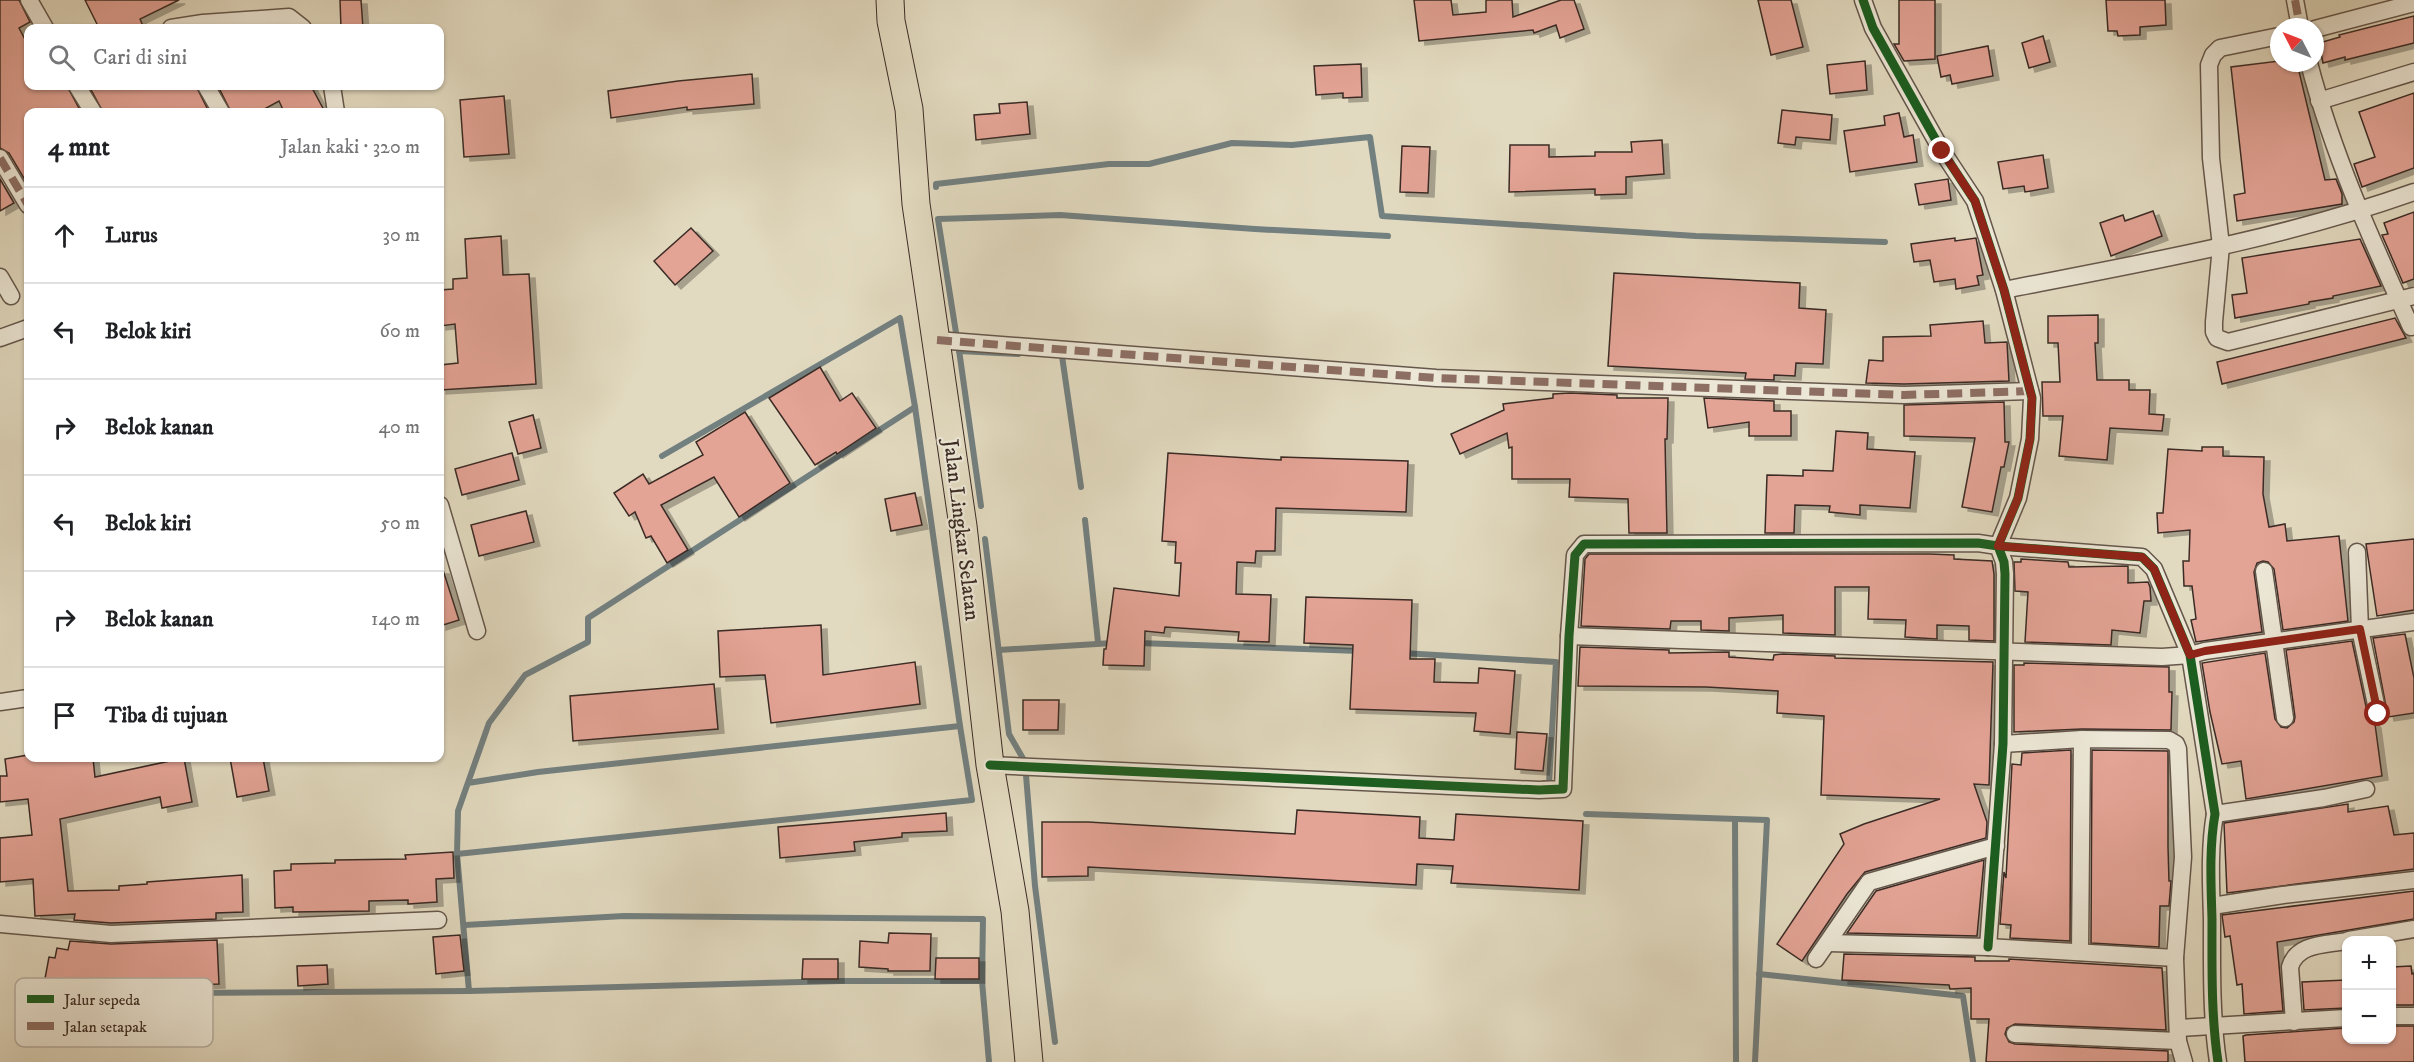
<!DOCTYPE html>
<html lang="id">
<head>
<meta charset="utf-8">
<style>
	body { margin:0; font-family:"IM FELL DW Pica",serif; background:#f6f6f6; color:#202124 }
	.controls { position:absolute; right:18px; bottom:18px; display:grid; overflow:hidden; border-radius:12px; box-shadow:0 2px 4px #0004 }
	.controls button { width:54px; height:54px; display:grid; place-items:center; padding:0; border:0; border-bottom:2px solid #e0e0e0; background:#fff; color:#202124; font:30px sans-serif }
	.compass { position:absolute; left:2270px; top:18px; width:54px; height:54px; border-radius:50%; background:#fff; box-shadow:0 2px 4px #0004; rotate:312deg }
	.stop { position:absolute; width:18px; height:18px; margin:-14px; border:4px solid #8f2418; border-radius:50%; background:#fff }
	.stop.end { background:#8f2418; border-color:#fff; box-shadow:0 2px 6px #0008 }
	.list { margin:0; padding:0; list-style:none }
	h2 { display:flex; justify-content:space-between; align-items:center; height:78px; margin:0; padding:0 24px; font-size:26px }
	h2 small { font-size:20px; font-weight:400; color:#757577 }
	.list li { display:grid; grid-template-columns:39px 1fr auto; gap:18px; align-items:center; box-sizing:border-box; height:96px; padding:0 24px; border-top:2px solid #e0e0e0 }
	.list b { display:block; font-size:22px; white-space:nowrap }
	.list em { font-size:20px; font-style:normal; color:#757577 }
	.icon { flex:none; width:33px; height:33px; fill:none; stroke:currentColor; stroke-width:2; stroke-linecap:round; stroke-linejoin:round }
	.map { position:relative; flex:none; width:2414px; height:1062px; overflow:hidden }
	.search { position:absolute; background:#fff; box-shadow:0 2px 4px #0004; left:24px; top:24px; width:420px; height:66px; display:flex; align-items:center; gap:15px; box-sizing:border-box; padding:0 21px; border-radius:12px; color:#757577; font-size:22px }
	.panel { position:absolute; background:#fff; box-shadow:0 2px 4px #0004; left:24px; top:108px; width:420px; height:654px; border-radius:12px }
	.map>svg:first-child { display:block }
</style>
</head>
<body>
<div class="map">
<svg width="2414" height="1062" viewBox="0 0 2414 1062">
	<defs>
		<filter id="shadow"><feDropShadow dx="6" dy="4" stdDeviation="0" flood-color="#0004"/></filter>
	</defs>
	<rect width="100%" height="100%" fill="#e2dac0"/>
	<filter id="stains"><feTurbulence type="fractalNoise" baseFrequency=".00333" numOctaves="4"/><feColorMatrix values="0 0 0 0 .2 0 0 0 0 .09 0 0 0 0 .02 0 0 0 .5 -.17"/></filter>
	<radialGradient id="worn" r=".72"><stop offset=".6" stop-color="#630" stop-opacity="0"/><stop offset="1" stop-color="#630" stop-opacity=".3"/></radialGradient>
	<g fill="none" stroke-linecap="round" stroke-linejoin="round">
		<g stroke="#738080" stroke-width="6">
			<path d="M936 187V184L1109 164H1149L1232 143 1292 145 1370 137 1382 216 1696 236 1885 242"/>
			<path d="M957 339 938 219 1060 215 1255 229 1388 236"/>
			<path d="M959 350 981 506"/>
			<path d="M959 351 1018 354"/>
			<path d="M1062 356 1081 487"/>
			<path d="M662 456 900 318 915 407"/>
			<path d="M1085 520 1098 642"/>
			<path d="M985 539 1009 734 1025 762"/>
			<path d="M1139 643 1359 651"/>
			<path d="M999 650 1113 643"/>
			<path d="M1402 653 1556 662 1549 783H1544"/>
			<path d="M1026 775 1035 886 1055 1042"/>
			<path d="M468 783 538 772 960 726 915 407 588 618V642L525 675 489 723 458 811 457 854 469 991 841 981H982L989 1062"/>
			<path d="M1586 814 1767 820 1755 1062"/>
			<path d="M1735 819 1736 1062"/>
			<path d="M457 854 972 800 960 726"/>
			<path d="M465 925 624 916 983 919 982 981"/>
			<path d="M1759 974 1963 996 1973 1062"/>
			<path d="M33 994 469 991"/>
		</g>
	</g>
	<g fill="#e3a395" stroke="#3b2b25" stroke-width="1.5" filter="url(#shadow)">
		<path d="M0 0H19L30 22 19 28 28 45V86H67L81 112H28V185L9 153 0 148Z"/>
		<path d="M85 0H179L140 19 144 28H99Z"/>
		<path d="M340 0H361L363 28H341Z"/>
		<path d="M1414 0H1451L1453 15 1486 12V0H1512L1513 17 1561 0H1574L1584 29 1560 38 1556 25 1534 33 1533 30 1419 41Z"/>
		<path d="M1758 0H1791L1803 47 1771 55Z"/>
		<path d="M1899 0H1935V59L1904 61 1894 44H1899Z"/>
		<path d="M2106 0H2165L2166 25 2140 27V35L2118 36 2117 31H2108Z"/>
		<path d="M2414 16V43L2345 60V57L2323 63 2319 43 2340 37 2339 35Z"/>
		<path d="M2043 36 2050 62 2029 68 2022 43Z"/>
		<path d="M1988 46 1993 76 1952 84 1950 75 1941 77 1937 56Z"/>
		<path d="M1865 61 1867 90 1830 94 1827 65Z"/>
		<path d="M2279 61V63H2297L2325 180 2336 179 2342 194V204L2237 221 2234 195 2245 193 2231 67Z"/>
		<path d="M1361 64 1362 97 1343 98V93L1316 95 1314 66Z"/>
		<path d="M752 74 754 104 687 110V107L611 118 608 91 678 81Z"/>
		<path d="M89 86H196L209 112H103Z"/>
		<path d="M218 86H311L325 112H284L279 101 259 112H231Z"/>
		<path d="M2414 93V168L2362 187 2354 164 2375 157 2359 112Z"/>
		<path d="M504 96 509 154 464 157 460 100Z"/>
		<path d="M1027 102 1030 134 976 140 974 115 1000 113 999 104Z"/>
		<path d="M1782 110 1832 115 1830 140 1796 137 1795 145 1778 143Z"/>
		<path d="M1899 113 1904 137 1913 135 1917 162 1850 172 1844 131 1885 125 1884 116Z"/>
		<path d="M1662 140 1664 174 1626 177V194L1595 195V189L1509 192 1510 145H1549V157L1595 156V152H1632L1631 142Z"/>
		<path d="M1402 146 1430 147 1428 193 1400 192Z"/>
		<path d="M2043 155 2048 188 2025 192 2024 186 2003 189 1998 162Z"/>
		<path d="M0 179 14 203 0 211Z"/>
		<path d="M1948 179 1951 200 1919 205 1915 184Z"/>
		<path d="M2153 211 2162 236 2111 256 2100 223 2123 215 2125 221Z"/>
		<path d="M2414 212V279L2403 283 2382 235 2388 234 2384 223Z"/>
		<path d="M691 228 713 251 675 285 654 261Z"/>
		<path d="M501 236 503 275 529 274 536 384 440 390V365L458 363 455 324 440 326V290L453 289V279L467 278 465 239Z"/>
		<path d="M1955 238V241L1976 238 1983 275 1977 276 1979 285 1956 289 1955 279 1934 282 1930 260 1914 262 1911 244Z"/>
		<path d="M2360 239 2381 286 2333 296V298L2309 302V304L2235 318 2232 295 2247 293 2242 258Z"/>
		<path d="M1614 273 1800 283 1799 308 1826 310 1823 364 1796 363 1795 376 1774 375V380L1745 379 1746 373 1608 366Z"/>
		<path d="M2098 315V343H2095L2097 380H2129V390H2150L2149 414 2164 415 2162 431 2110 428 2107 460 2059 456 2063 416H2043L2042 382H2060L2058 343H2048V316Z"/>
		<path d="M2395 318 2406 338 2222 384 2217 362Z"/>
		<path d="M1983 321 1985 343 2007 342 2009 381 1904 384 1866 383 1869 360 1883 361V337L1931 336 1930 325Z"/>
		<path d="M820 367 840 401 852 393 876 428 837 454 836 452 815 465 769 398Z"/>
		<path d="M1570 393 1617 395V398H1668L1667 439H1665L1667 533H1629L1628 499 1569 497 1570 479H1512V447L1509 448 1507 433 1460 454 1451 434 1504 410 1503 404 1553 398V394Z"/>
		<path d="M1704 398 1774 401V411H1791V436H1749V422L1708 428Z"/>
		<path d="M2004 402 2005 442H2009L2004 467H2001L1992 512 1962 507 1975 438 1904 436V405Z"/>
		<path d="M745 412 790 483 739 517 714 477 661 505 688 550 667 563 651 536 646 538 635 512 629 516 614 493 643 474 649 484 703 455 696 442Z"/>
		<path d="M533 415 541 448 518 454 509 422Z"/>
		<path d="M1836 431 1868 433 1867 449 1915 452 1910 508 1860 505V515L1829 512 1830 506 1795 505 1794 533H1765L1767 475 1803 476V470L1833 471Z"/>
		<path d="M2202 447H2223V456L2264 457 2263 494 2269 527 2285 524 2287 541 2339 536 2348 621 2283 630 2274 569 2268 562 2263 561 2257 563 2254 572 2262 632 2196 642 2191 620 2196 619 2192 586H2184L2183 561H2189L2190 530 2158 533 2157 513H2163L2168 449 2202 451Z"/>
		<path d="M512 453 519 480 462 495 455 469Z"/>
		<path d="M1168 453 1281 460V457L1408 461 1406 512 1276 508 1275 551H1256L1255 563 1237 562 1236 594 1271 595 1269 642 1238 641 1239 632 1165 627 1164 633 1145 631 1144 666 1103 665 1104 649H1106L1114 588 1179 596 1181 563H1175L1176 542 1162 541Z"/>
		<path d="M915 493 922 525 891 531 885 499Z"/>
		<path d="M526 511 534 542 479 556 471 525Z"/>
		<path d="M2414 539V610L2377 616 2366 544Z"/>
		<path d="M1589 554H1930L1954 555V559L1992 561 1994 574V641L1969 640V626L1937 625V639L1905 637 1906 620 1868 619 1869 587H1835V635L1783 633V615L1729 618V631L1701 630V621H1671L1670 629 1581 626 1585 559Z"/>
		<path d="M2021 559 2068 562 2069 567 2128 566V583L2148 582 2150 587 2151 601H2144L2140 633 2112 630 2111 645 2025 642 2028 592 2015 591 2014 562H2021Z"/>
		<path d="M440 570H443L459 620 440 626Z"/>
		<path d="M1306 597 1412 600 1410 659H1435L1434 682 1478 683 1479 668 1515 671 1510 734 1474 731 1476 713 1350 709 1353 645 1304 643Z"/>
		<path d="M821 625 823 675 915 662 920 704 771 723 765 675 720 677 718 631Z"/>
		<path d="M2405 634 2414 678V713L2388 717 2373 638Z"/>
		<path d="M2352 641 2368 716 2375 724 2382 776 2246 799 2241 761 2222 764 2210 712 2202 663 2265 653 2275 719 2281 727 2287 728 2294 722 2295 717 2286 650Z"/>
		<path d="M1580 647 1669 650V653L1729 652V657L1773 660 1774 655 1783 654 1835 656V658L1993 662 1989 785 1974 784 1987 822 1986 838 1865 872 1847 894 1802 961 1777 944 1844 844 1840 834 1864 824 1940 799 1821 795 1824 716 1777 713 1778 691 1706 687 1578 686Z"/>
		<path d="M2024 663 2169 667V692H2172L2171 730 2082 729 2014 732V665H2024Z"/>
		<path d="M714 684 718 729 573 741 570 696Z"/>
		<path d="M1023 700H1059L1058 730H1023Z"/>
		<path d="M1517 732 1547 734 1543 771 1515 769Z"/>
		<path d="M2071 750 2070 941 2010 938 2011 925 2000 924 2004 872 2006 878 2012 764 2021 765 2022 753Z"/>
		<path d="M2092 750 2168 751V847L2169 881H2171L2169 906H2160L2159 947 2091 943Z"/>
		<path d="M28 755V758H93L95 777 184 758 192 802 162 808 160 797 60 819 68 891 119 890V886L147 884V882L242 875 243 912 216 913V919L111 923 74 920 75 914 35 916 33 879 0 882V838L32 835 28 799 0 802V776H7L5 759Z"/>
		<path d="M230 758H263L269 791 237 797Z"/>
		<path d="M2348 804V812L2388 806 2394 835 2414 833V869L2227 893 2224 823Z"/>
		<path d="M1297 810 1420 817 1419 838 1454 840 1456 814 1583 821 1579 890 1451 883 1453 866 1417 864 1416 885 1088 867V876L1042 877V822H1088L1295 834Z"/>
		<path d="M946 813 947 831 902 833V837L854 842 855 851 780 858 778 827Z"/>
		<path d="M453 852 454 878 436 879 437 902 408 904V900L369 901V911L293 912V907L275 908 274 871 291 870V864L335 863V860L406 859 405 855Z"/>
		<path d="M1984 860 1977 936 1847 933 1876 891Z"/>
		<path d="M2414 891V919L2277 942 2283 1011 2244 1014 2242 984 2237 985 2230 936 2225 937 2222 915Z"/>
		<path d="M889 933 931 934 930 971H888V969L859 967 860 941 888 943Z"/>
		<path d="M460 935 464 971 436 974 433 937Z"/>
		<path d="M217 940 219 984 116 987V991L76 987V990L44 984 49 957 55 958 57 948 68 950 70 941 111 944Z"/>
		<path d="M1844 954 1975 957V961H2009V959L2162 968 2166 1030 2015 1024 2007 1028 2005 1034 2009 1042 2015 1044 2168 1051V1062H1986L1989 1019H1971V988L1950 989 1949 985 1842 980Z"/>
		<path d="M936 958H979V979H935Z"/>
		<path d="M803 959H838V979H802Z"/>
		<path d="M327 965 328 984 298 986 297 966Z"/>
		<path d="M2411 966 2412 974 2414 973V1005H2392L2391 967Z"/>
		<path d="M2346 980V1008L2304 1010 2302 982Z"/>
		<path d="M2391 1026H2414V1062H2245L2243 1036 2246 1035 2346 1028V1040H2391Z"/>
	</g>
	<g fill="none" stroke-linecap="round" stroke-linejoin="round">
		<g stroke="#65574c" stroke-width="19">
			<g id="minor">
				<path d="M29 0 45 28"/>
				<path d="M1863 0 1873 28 1942 151 1975 201 2004 290 2032 398 2030 439 2018 498 1998 546 2142 557 2154 569 2190 655 2215 814C2209 848 2211 885 2212 919 2212 967 2211 1015 2218 1062"/>
				<path d="M2295 0 2300 27"/>
				<path d="M171 28 203 23 289 17 303 28"/>
				<path d="M2315 29 2414 3"/>
				<path d="M2279 36 2220 48 2213 55 2209 65 2211 158 2221 246 2214 322V332L2217 338 2228 342 2414 296"/>
				<path d="M2309 63C2333 155 2372 241 2411 327"/>
				<path d="M77 86 93 112"/>
				<path d="M206 86 221 112"/>
				<path d="M332 86 336 112"/>
				<path d="M2319 101 2414 72"/>
				<path d="M0 158 28 205"/>
				<path d="M0 277 11 296"/>
				<path d="M2004 290C2142 263 2282 239 2414 192"/>
				<path d="M0 338 28 328"/>
				<path d="M937 340 1436 378 1904 395 2030 391"/>
				<path d="M440 505 477 631"/>
				<path d="M2357 552 2360 629 2378 714"/>
				<path d="M2264 571 2285 718"/>
				<path d="M1569 636 2162 657 2190 655 2205 651 2414 622"/>
				<path d="M0 702 28 698"/>
				<path d="M2003 744 2082 739 2169 740 2176 744 2178 749 2183 857 2175 958"/>
				<path d="M990 765 1539 790 1563 789 1569 636 1575 555 1584 544 1978 543 1998 546 2004 562 2005 574 2003 744 1988 947"/>
				<path d="M2215 814 2324 798 2366 789"/>
				<path d="M2212 906 2283 895 2414 880"/>
				<path d="M0 924 111 934 438 920"/>
				<path d="M2349 940 2414 929"/>
				<path d="M1828 943 1988 947 2175 958 2178 1041 2184 1062"/>
				<path d="M2080 952 2082 739"/>
				<path d="M1816 959 1869 882 1996 846"/>
				<path d="M2392 1016H2414"/>
				<path d="M2294 1022 2290 967C2297 943 2325 945 2346 941"/>
				<path d="M2179 1028 2346 1018"/>
				<path d="M2015 1034 2178 1041"/>
			</g>
		</g>
		<g stroke="#3b2b25" stroke-width="29">
			<path id="trunk" d="M890 0 891 21 909 109 916 204 963 526 990 765 1015 911 1029 1062"/>
		</g>
		<use href="#minor" stroke="#ece7d6" stroke-width="16"/>
		<use href="#trunk" stroke="#e2dac0" stroke-width="27"/>
		<g stroke="#8d6e63" stroke-width="8" stroke-dasharray="15 8" stroke-linecap="butt">
			<path d="M2295 0 2300 27"/>
			<path d="M0 158 28 205"/>
			<path d="M937 340 1436 378 1904 395 2030 391"/>
		</g>
		<g stroke="#ece7d6" stroke-width="13">
			<g id="cycleway">
				<path d="M1863 0 1873 28 1942 151 1975 201 2004 290 2032 398 2030 439 2018 498 1998 546 2142 557 2154 569 2190 655 2215 814C2209 848 2211 885 2212 919 2212 967 2211 1015 2218 1062"/>
				<path d="M990 765 1539 790 1563 789 1569 636 1575 555 1584 544 1978 543 1998 546 2004 562 2005 574 2003 744 1988 947"/>
			</g>
		</g>
		<use href="#cycleway" stroke="#1b5e20" stroke-width="9"/>
	</g>
	<g fill="none" stroke-linecap="round" stroke-linejoin="round">
		<path stroke="#8f2418" stroke-width="8" d="M1942 151 1975 201 2004 290 2032 398 2030 439 2018 498 1998 546 2142 557 2154 569 2190 655 2205 651 2360 629 2378 714"/>
	</g>
	<g text-anchor="middle" stroke-width="4.5" stroke-linejoin="round" paint-order="stroke">
		<g font-size="21" fill="#3b2b25" stroke="#ece7d6">
			<text transform="translate(962 530) rotate(83)" y="7">Jalan Lingkar Selatan</text>
		</g>
	</g>
	<rect x="15" y="978" width="198" height="69" rx="9" fill="#ece7d6" stroke="#b7afa1" stroke-width="1.5"/>
	<rect x="27" y="995" width="27" height="8" fill="#1b5e20"/>
	<rect x="27" y="1022" width="27" height="8" fill="#8d6e63"/>
	<g font-size="16" fill="#3b2b25">
		<text x="64" y="1005">Jalur sepeda</text>
		<text x="64" y="1032">Jalan setapak</text>
	</g>
	<rect width="100%" height="100%" filter="url(#stains)"/>
	<rect width="100%" height="100%" fill="url(#worn)"/>
</svg>
<div class="controls">
<button>+</button>
<button>−</button>
</div>
<svg class="compass" viewBox="-18 -18 36 36"><path d="M0-13l5 13h-10z" fill="#e53935"/><path d="M0 13l5-13h-10z" fill="#757577"/></svg>
<div class="stop" style="left:2378px;top:714px"></div>
<div class="stop end" style="left:1942px;top:151px"></div>
<div class="search"><svg class="icon" aria-label="search" viewBox="0 0 24 24"><circle cx="10" cy="10" r="6"/><path d="M15 15l6 6"/></svg>Cari di sini</div>
<section class="panel">
<h2>4 mnt<small>Jalan kaki · 320 m</small></h2>
<ul class="list">
<li><svg class="icon" aria-label="ahead" viewBox="0 0 24 24"><path d="M12 20V5M6 11l6-6 6 6"/></svg><div><b>Lurus</b></div><em>30 m</em></li>
<li><svg class="icon" aria-label="left" viewBox="0 0 24 24"><path d="M17 20v-9H6M10 6l-5 5 5 5"/></svg><div><b>Belok kiri</b></div><em>60 m</em></li>
<li><svg class="icon" aria-label="right" viewBox="0 0 24 24"><path d="M7 20v-9h11M14 6l5 5-5 5"/></svg><div><b>Belok kanan</b></div><em>40 m</em></li>
<li><svg class="icon" aria-label="left" viewBox="0 0 24 24"><path d="M17 20v-9H6M10 6l-5 5 5 5"/></svg><div><b>Belok kiri</b></div><em>50 m</em></li>
<li><svg class="icon" aria-label="right" viewBox="0 0 24 24"><path d="M7 20v-9h11M14 6l5 5-5 5"/></svg><div><b>Belok kanan</b></div><em>140 m</em></li>
<li><svg class="icon" aria-label="arrive" viewBox="0 0 24 24"><path d="M6 21V4h12l-3 4 3 4H6"/></svg><div><b>Tiba di tujuan</b></div></li>
</ul>
</section>
</div>
</body>
</html>
